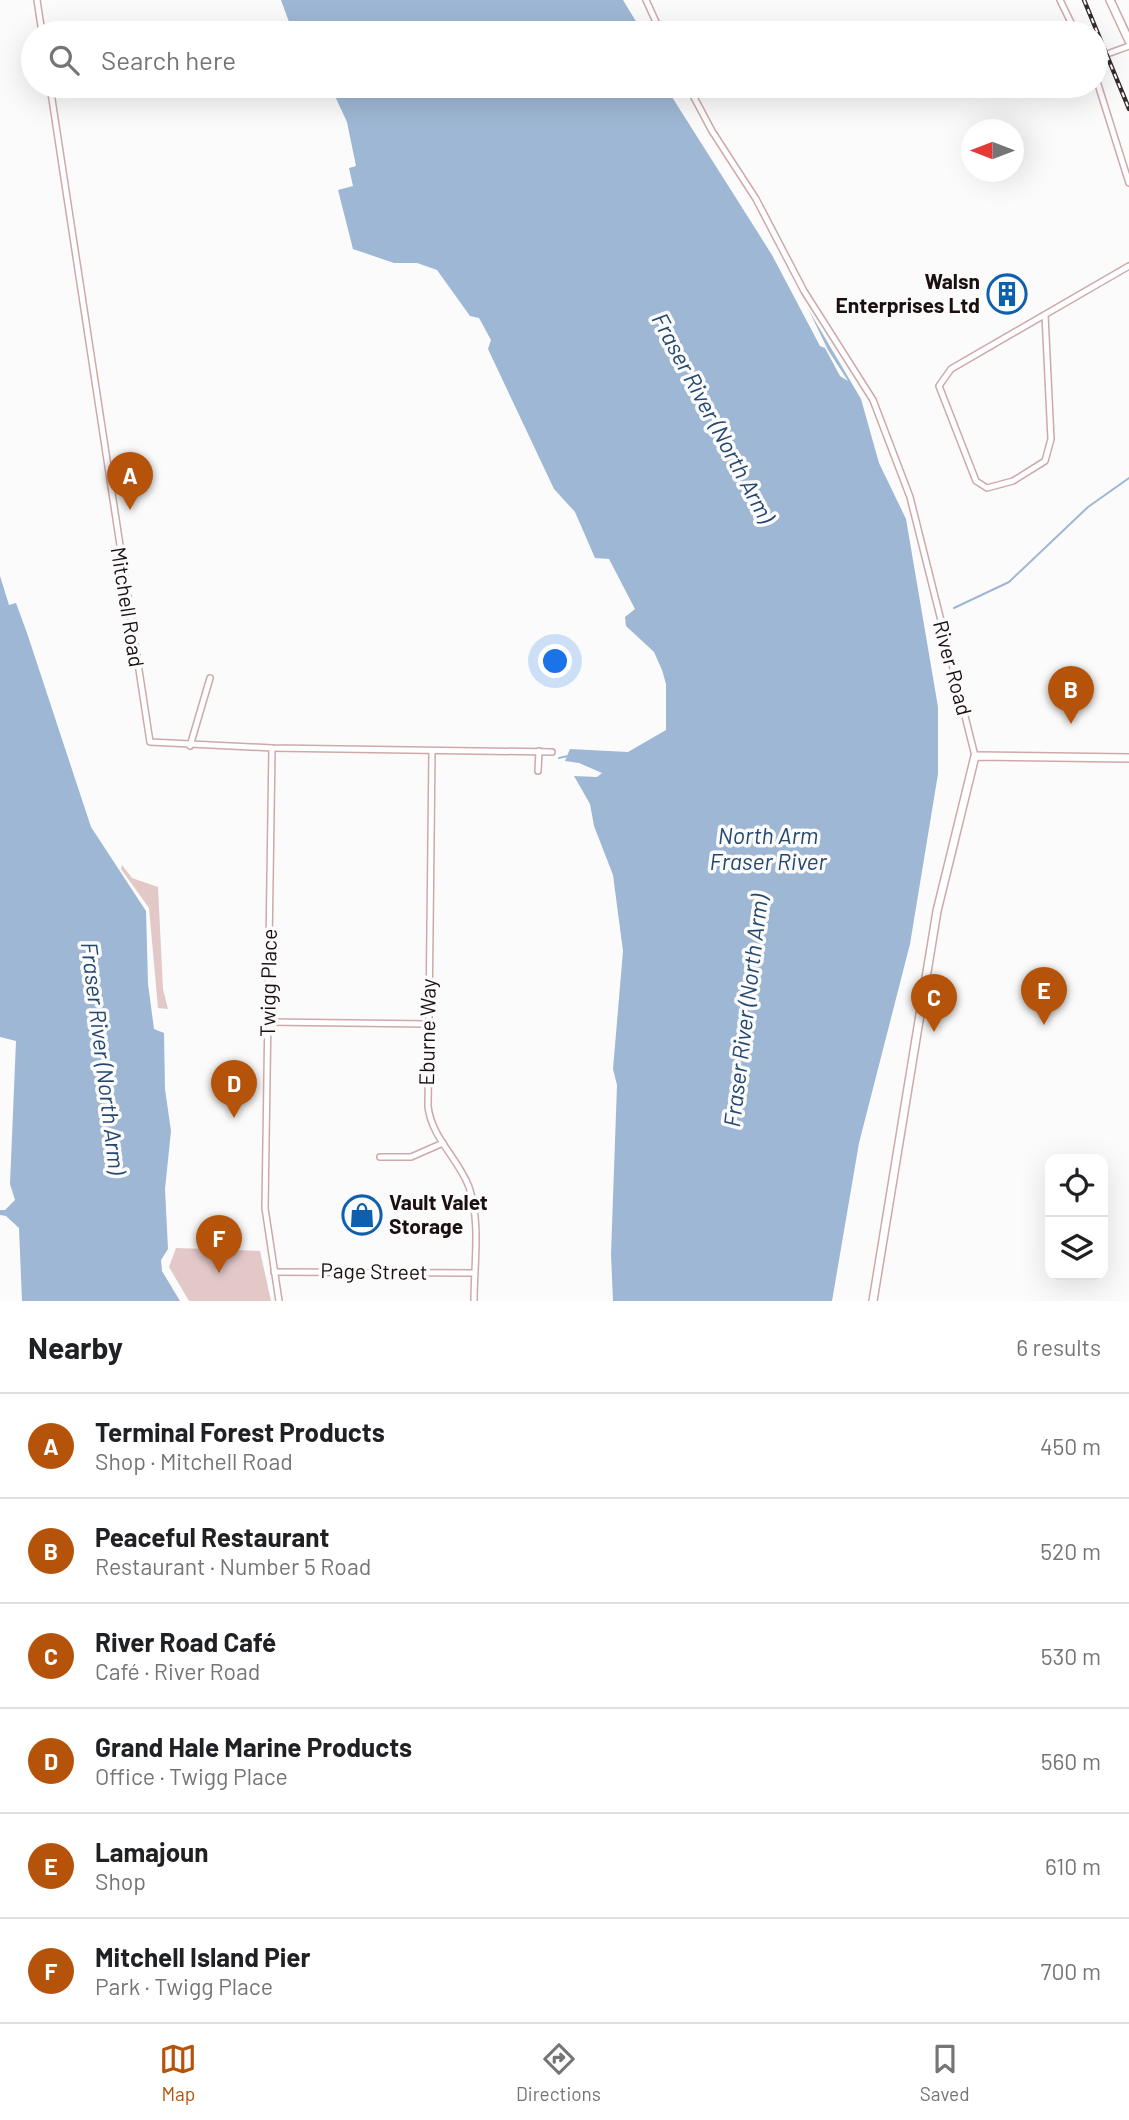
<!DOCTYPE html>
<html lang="en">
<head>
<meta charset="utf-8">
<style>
	body { margin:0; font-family:Barlow,sans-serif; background:#f6f6f6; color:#202124 }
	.controls { position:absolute; right:21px; bottom:21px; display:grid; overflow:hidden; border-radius:14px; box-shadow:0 7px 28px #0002 }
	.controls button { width:63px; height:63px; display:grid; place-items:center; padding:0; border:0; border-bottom:2px solid #e0e0e0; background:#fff; color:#202124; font:35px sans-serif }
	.compass { position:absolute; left:961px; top:119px; width:63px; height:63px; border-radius:50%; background:#fff; box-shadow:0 7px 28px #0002; rotate:270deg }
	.you { position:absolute; left:556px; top:662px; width:24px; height:24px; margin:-18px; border:5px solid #fff; border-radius:50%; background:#1a73e8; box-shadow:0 0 0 10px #1a73e833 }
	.badge { display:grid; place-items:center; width:46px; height:46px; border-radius:50%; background:#b45309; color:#fff; font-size:23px; font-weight:700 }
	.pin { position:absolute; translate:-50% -58px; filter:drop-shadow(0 2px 4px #0008) }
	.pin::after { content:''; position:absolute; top:37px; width:24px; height:21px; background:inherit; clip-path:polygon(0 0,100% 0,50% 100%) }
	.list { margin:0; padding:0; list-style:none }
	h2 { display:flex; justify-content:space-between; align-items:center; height:91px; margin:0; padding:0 28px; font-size:30px }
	h2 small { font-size:23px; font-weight:400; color:#757577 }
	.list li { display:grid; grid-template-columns:46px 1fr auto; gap:21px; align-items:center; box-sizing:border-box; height:105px; padding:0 28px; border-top:2px solid #e0e0e0 }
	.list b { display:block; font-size:26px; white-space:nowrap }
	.list p { margin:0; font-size:23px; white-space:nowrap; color:#757577 }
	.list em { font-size:23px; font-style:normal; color:#757577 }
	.icon { flex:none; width:38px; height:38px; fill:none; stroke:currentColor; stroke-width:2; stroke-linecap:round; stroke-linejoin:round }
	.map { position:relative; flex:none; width:1129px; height:1301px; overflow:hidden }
	.search { position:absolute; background:#fff; box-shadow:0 7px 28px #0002; left:21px; right:21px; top:21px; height:77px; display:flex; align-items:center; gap:18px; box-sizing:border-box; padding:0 24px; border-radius:38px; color:#757577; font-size:26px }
	.sheet { height:721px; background:#fff }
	nav { display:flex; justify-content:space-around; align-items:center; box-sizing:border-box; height:98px; border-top:2px solid #e0e0e0; background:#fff; font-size:19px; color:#757577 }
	nav a { display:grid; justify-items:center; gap:4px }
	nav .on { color:#b45309 }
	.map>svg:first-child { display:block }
</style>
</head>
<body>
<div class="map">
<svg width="1129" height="1301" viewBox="0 0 1129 1301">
	<rect width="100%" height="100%" fill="#fbfbfb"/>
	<g fill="#e3c8c8">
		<path d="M122 865 132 878 158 887 163 989 168 1009 158 1008 149 908 121 869Z"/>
		<path d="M176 1248 260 1251 271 1301H189L169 1267Z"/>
	</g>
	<g fill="#9eb7d4">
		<path d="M281 0H623L643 33H293Z"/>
		<path d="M335 86H677L861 399 879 463 906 519 938 707V774L910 944 859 1143 832 1301H613L611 1254 617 1085 613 1069 623 951 613 875 594 826 590 804 574 776 597 777 602 773 579 763 565 761 570 749 628 752 666 730V684L662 670 654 652 626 626 625 617 635 609 609 559 595 558 575 512 554 489 488 349 491 340 479 318 470 316 437 270 417 263H394L353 249 338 190 353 186 349 168 356 166 347 122 334 94Z"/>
		<path d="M0 576 9 605 16 603 27 633 91 827 146 911 148 984 154 1029 164 1033 165 1089 171 1131 165 1189 168 1249 161 1260 162 1271 180 1301H22L19 1228 6 1216 0 1215V1210H5L15 1200 10 1184 16 1041 0 1037Z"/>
	</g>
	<path fill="#fbfbfb" d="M665 86H680L789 269 828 350 848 381 840 376 825 348 820 346 772 255Z"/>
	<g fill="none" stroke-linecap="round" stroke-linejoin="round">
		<g stroke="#9eb7d4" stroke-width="2">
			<path d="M954 608 1009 582 1088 507 1129 478"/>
			<path d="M559 758 568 756"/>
		</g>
		<g stroke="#cea9aa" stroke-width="8">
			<g id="street">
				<path d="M37 0 42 33"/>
				<path d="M646 0 661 33"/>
				<path d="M1060 0 1076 33"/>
				<path d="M1096 58 1129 46"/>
				<path d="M1096 78 1129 183"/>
				<path d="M50 86 150 742 272 748 552 752"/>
				<path d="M688 86 712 131 756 199 804 291 873 400 910 497 975 756"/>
				<path d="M1045 315 1051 439 1045 461 1013 481 987 488 976 481 939 386 951 369 1129 266"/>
				<path d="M190 746 210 678"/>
				<path d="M272 748 265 1208 279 1301"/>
				<path d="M432 751 428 1106C431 1137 458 1158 469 1187 481 1222 474 1265 474 1301"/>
				<path d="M538 771 539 751"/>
				<path d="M268 1022 428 1024"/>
				<path d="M380 1157H411L443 1143"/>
				<path d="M274 1272 474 1273"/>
			</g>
		</g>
		<g stroke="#cea9aa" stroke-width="10">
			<g id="secondary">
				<path d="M1110 0 1129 41"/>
				<path d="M873 1301 937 911 975 756 1129 758"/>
			</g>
		</g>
		<use href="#street" stroke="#fff" stroke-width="5"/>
		<use href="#secondary" stroke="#fff" stroke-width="7"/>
		<g stroke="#362b2b" stroke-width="4.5">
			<path id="rail" d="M1084 0 1129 109"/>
		</g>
		<use href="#rail" stroke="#fbfbfb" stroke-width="2" stroke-dasharray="5" stroke-linecap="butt"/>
	</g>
	<defs>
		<g id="building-ring" transform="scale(2.0125)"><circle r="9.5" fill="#fbfbfb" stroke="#0e60ae" stroke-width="1.5"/><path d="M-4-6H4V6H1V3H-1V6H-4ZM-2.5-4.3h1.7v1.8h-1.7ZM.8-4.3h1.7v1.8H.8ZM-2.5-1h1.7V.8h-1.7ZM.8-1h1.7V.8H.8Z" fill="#0e60ae"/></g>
		<g id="shop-ring" transform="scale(2.0125)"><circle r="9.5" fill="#fbfbfb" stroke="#0e60ae" stroke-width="1.5"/><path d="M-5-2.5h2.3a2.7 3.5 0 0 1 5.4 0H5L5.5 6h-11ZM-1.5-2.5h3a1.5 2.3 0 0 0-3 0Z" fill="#0e60ae"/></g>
	</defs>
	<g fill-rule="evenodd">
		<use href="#building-ring" x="1007" y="294"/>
		<use href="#shop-ring" x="362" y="1215"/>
	</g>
	<g text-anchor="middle" stroke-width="7" stroke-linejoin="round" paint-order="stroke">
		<g font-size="21" font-weight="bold" fill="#1c0f10" stroke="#fbfbfb" text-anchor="end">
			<text x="980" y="289">Walsn<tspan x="980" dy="24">Enterprises Ltd</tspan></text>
			<text x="389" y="1210" text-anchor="start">Vault Valet<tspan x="389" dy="24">Storage</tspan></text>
		</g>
		<g font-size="21" fill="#1c0f10" stroke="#fbfbfb">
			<text transform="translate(127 607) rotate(81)" y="7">Mitchell Road</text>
			<text transform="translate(952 668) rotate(75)" y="7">River Road</text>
			<text transform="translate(269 983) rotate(-89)" y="7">Twigg Place</text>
			<text transform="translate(428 1032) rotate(-89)" y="7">Eburne Way</text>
			<text transform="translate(374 1272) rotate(1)" y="7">Page Street</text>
		</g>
		<g font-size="23" font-style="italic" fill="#23476f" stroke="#fbfbfb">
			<text transform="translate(713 418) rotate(62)" y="8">Fraser River (North Arm)</text>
			<text x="768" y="844">North Arm<tspan x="768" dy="26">Fraser River</tspan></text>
			<text transform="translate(746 1011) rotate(-83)" y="8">Fraser River (North Arm)</text>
			<text transform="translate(103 1058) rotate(83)" y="8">Fraser River (North Arm)</text>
		</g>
	</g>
</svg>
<div class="controls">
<button><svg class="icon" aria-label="locate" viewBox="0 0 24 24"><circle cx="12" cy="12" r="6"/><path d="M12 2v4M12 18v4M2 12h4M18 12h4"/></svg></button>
<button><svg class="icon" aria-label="layers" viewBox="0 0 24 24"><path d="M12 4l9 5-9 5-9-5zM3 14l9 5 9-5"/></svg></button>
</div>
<svg class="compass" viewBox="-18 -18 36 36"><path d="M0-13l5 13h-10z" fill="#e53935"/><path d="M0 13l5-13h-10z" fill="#757577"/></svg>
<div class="you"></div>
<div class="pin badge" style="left:130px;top:510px">A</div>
<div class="pin badge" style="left:1071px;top:724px">B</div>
<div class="pin badge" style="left:934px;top:1032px">C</div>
<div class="pin badge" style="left:234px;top:1118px">D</div>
<div class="pin badge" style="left:1044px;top:1025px">E</div>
<div class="pin badge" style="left:219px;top:1273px">F</div>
<div class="search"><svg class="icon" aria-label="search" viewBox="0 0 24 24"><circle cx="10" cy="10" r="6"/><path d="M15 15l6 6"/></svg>Search here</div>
</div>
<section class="sheet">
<h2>Nearby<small>6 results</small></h2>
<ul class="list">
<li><span class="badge">A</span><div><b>Terminal Forest Products</b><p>Shop · Mitchell Road</p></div><em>450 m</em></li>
<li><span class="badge">B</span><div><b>Peaceful Restaurant</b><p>Restaurant · Number 5 Road</p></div><em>520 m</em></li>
<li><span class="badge">C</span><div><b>River Road Café</b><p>Café · River Road</p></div><em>530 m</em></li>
<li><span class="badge">D</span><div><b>Grand Hale Marine Products</b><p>Office · Twigg Place</p></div><em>560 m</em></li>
<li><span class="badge">E</span><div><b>Lamajoun</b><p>Shop</p></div><em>610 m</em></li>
<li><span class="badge">F</span><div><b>Mitchell Island Pier</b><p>Park · Twigg Place</p></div><em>700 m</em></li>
</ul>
</section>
<nav>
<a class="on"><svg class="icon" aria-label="map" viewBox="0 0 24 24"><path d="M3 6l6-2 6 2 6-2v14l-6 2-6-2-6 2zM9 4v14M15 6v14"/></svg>Map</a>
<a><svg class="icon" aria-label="directions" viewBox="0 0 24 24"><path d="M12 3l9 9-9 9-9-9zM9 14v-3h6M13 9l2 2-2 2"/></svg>Directions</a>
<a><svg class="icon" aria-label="saved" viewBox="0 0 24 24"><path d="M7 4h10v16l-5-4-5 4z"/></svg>Saved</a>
</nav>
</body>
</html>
